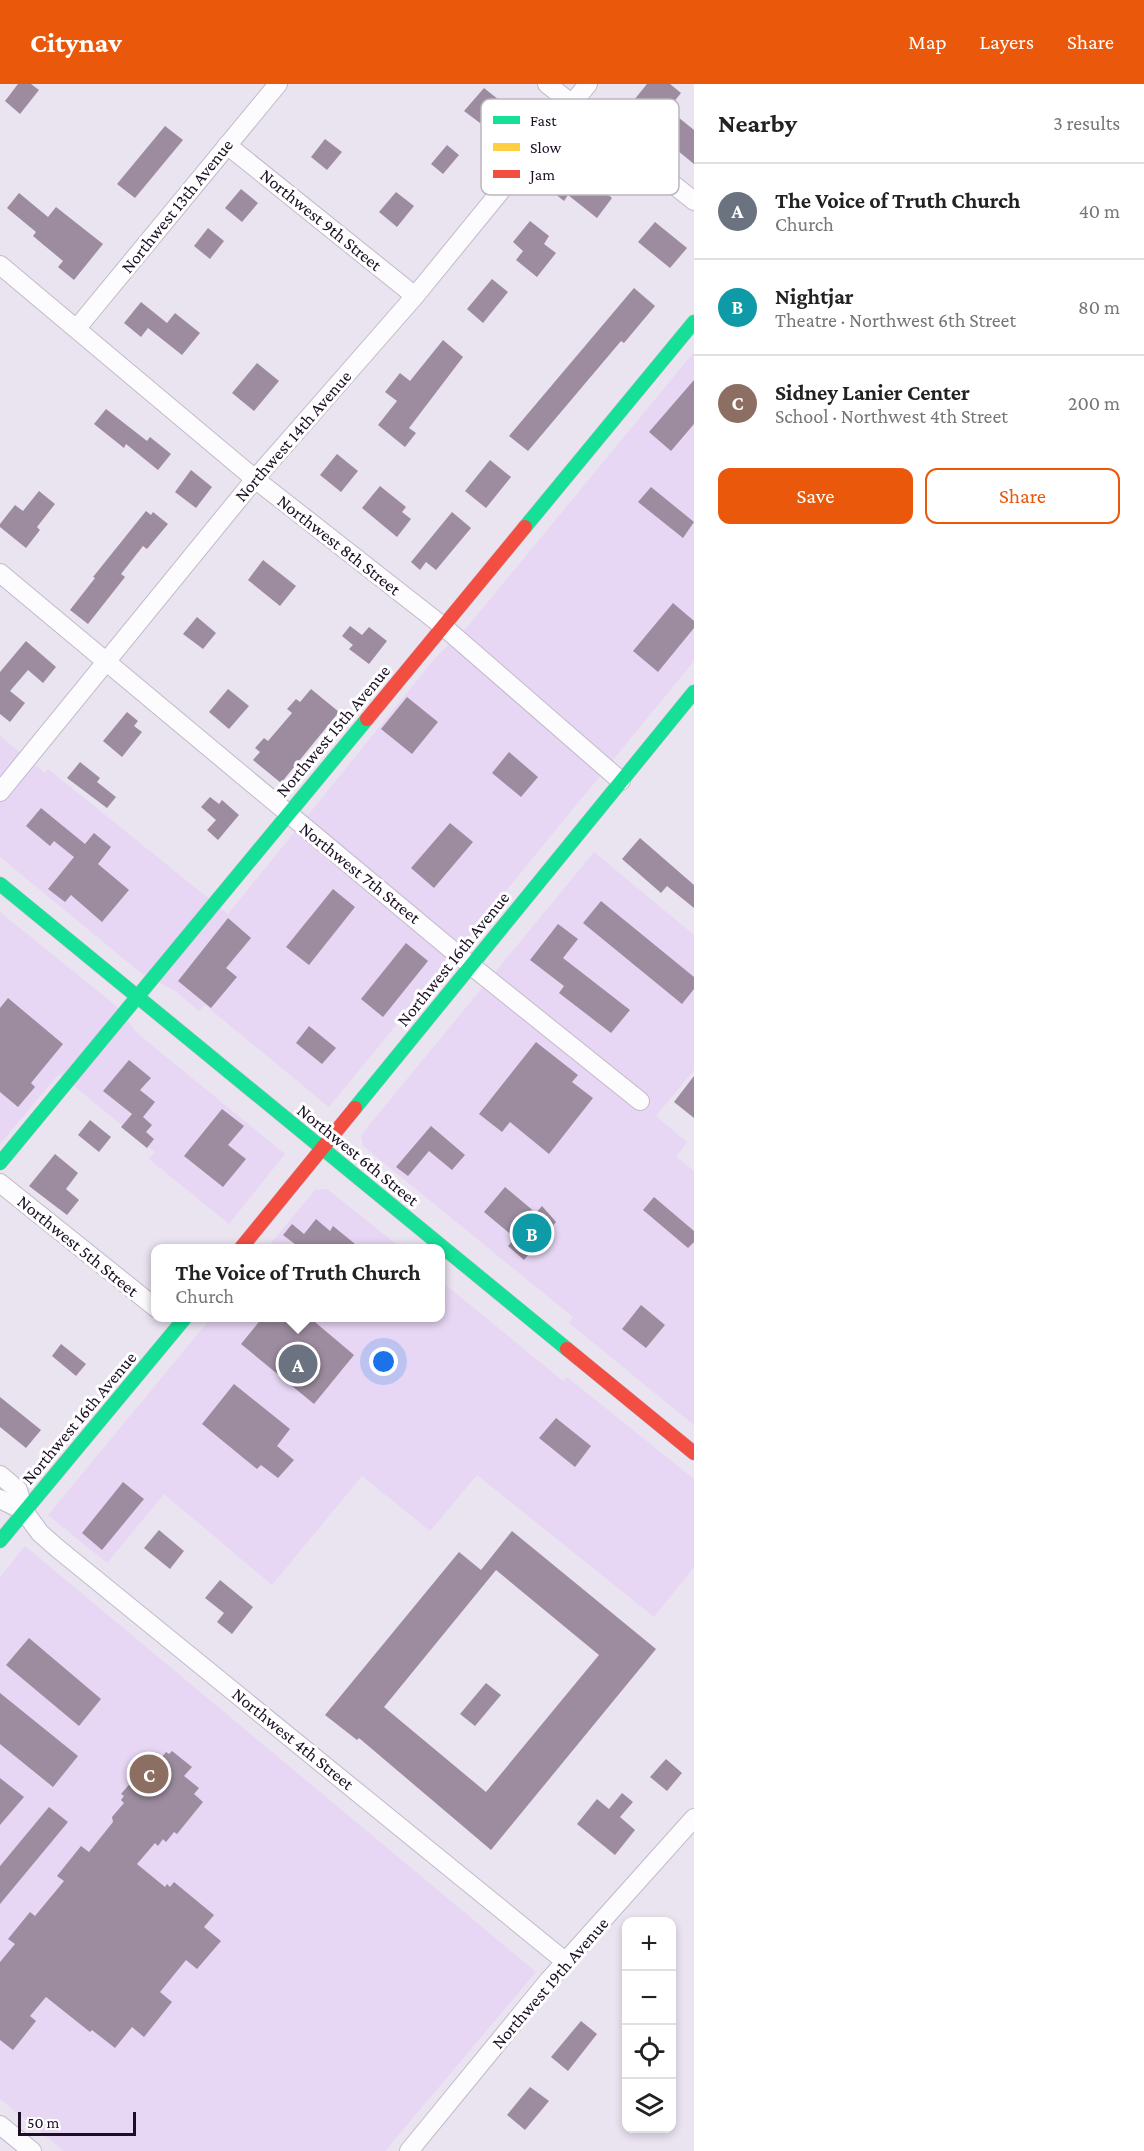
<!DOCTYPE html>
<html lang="en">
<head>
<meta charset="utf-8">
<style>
	body { margin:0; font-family:"Crimson Pro",serif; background:#f2f2f2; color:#222 }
	.controls { position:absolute; right:18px; bottom:18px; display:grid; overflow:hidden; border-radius:12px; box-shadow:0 3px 9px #0003 }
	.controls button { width:54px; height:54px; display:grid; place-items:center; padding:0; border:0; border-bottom:2px solid #e0e0e0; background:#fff; color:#222; font:30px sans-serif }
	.scale { position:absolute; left:18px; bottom:15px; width:118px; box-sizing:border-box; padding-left:6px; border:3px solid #1c0e24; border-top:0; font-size:16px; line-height:21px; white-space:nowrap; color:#1c0e24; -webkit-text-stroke:4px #fff; paint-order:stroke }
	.you { position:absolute; left:384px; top:1278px; width:21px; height:21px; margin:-15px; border:4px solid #fff; border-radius:50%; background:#1a73e8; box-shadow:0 0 0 9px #1a73e833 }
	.badge { display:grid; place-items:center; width:39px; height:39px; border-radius:50%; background:#ea580c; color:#fff; font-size:20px; font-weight:700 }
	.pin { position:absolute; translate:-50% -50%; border:3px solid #fff; box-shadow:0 2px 6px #0006 }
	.popup { position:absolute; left:151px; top:1160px; width:294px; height:78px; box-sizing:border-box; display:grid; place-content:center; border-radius:12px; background:#fff; filter:drop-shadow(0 2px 4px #0005); font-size:20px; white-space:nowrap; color:#767676 }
	.popup b { font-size:22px; color:#222 }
	.popup::after { content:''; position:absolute; left:50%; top:100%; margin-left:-12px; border:12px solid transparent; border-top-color:#fff }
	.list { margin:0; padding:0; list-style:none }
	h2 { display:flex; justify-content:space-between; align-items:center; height:78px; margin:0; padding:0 24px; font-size:26px }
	h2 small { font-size:20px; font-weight:400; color:#767676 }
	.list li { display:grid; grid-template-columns:39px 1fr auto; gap:18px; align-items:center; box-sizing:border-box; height:96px; padding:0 24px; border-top:2px solid #e0e0e0 }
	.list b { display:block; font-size:22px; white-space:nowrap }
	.list p { margin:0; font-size:20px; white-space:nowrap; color:#767676 }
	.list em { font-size:20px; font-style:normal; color:#767676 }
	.actions { display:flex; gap:12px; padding:18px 24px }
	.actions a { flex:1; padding:14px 0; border:2px solid #ea580c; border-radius:12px; text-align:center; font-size:21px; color:#ea580c }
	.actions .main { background:#ea580c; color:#fff }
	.icon { flex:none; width:33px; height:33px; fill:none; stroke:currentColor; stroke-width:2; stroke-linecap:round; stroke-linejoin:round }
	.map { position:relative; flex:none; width:694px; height:2067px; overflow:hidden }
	header { display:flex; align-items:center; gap:36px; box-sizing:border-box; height:84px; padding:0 30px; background:#ea580c; color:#fff }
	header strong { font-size:28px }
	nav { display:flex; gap:33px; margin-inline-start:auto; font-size:21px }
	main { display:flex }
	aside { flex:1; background:#fff }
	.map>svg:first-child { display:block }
</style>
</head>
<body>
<header>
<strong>Citynav</strong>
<nav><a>Map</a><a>Layers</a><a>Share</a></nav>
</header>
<main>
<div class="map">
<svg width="694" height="2067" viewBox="0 0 694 2067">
	<rect width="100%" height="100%" fill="#eae3f0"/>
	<g fill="#e7d7f4">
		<path d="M694 268V577L329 1023 205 921 199 927 175 907 141 889 0 773V652L45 689 48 685 228 830 436 573 468 542Z"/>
		<path d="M594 768 694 851V986L656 1032 687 1058 676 1073 694 1087V1341L569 1239 573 1233 363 1062 361 1051Z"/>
		<path d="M0 828 115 921 138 950 285 1070 229 1140 149 1075 155 1068 59 990 0 1060Z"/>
		<path d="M327 1105 401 1164H267L315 1106Z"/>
		<path d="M441 1197 563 1297 567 1293 694 1395V1483L654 1533 477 1391 430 1447 362 1392 272 1501 164 1410 107 1479 48 1431 211 1234H440Z"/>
		<path d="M25 1462 536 1888 385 2067H64L0 2015V1493Z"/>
	</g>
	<g fill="#9d8c9f" fill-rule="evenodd">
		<path d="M18 0H31L39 6 20 30 5 17Z"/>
		<path d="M647 0H670L681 9 668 25 694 46V80L645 40 652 31 634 16Z"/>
		<path d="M484 4 499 16 480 39 464 27Z"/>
		<path d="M165 42 183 56 135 114 117 100Z"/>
		<path d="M325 55 342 68 327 86 311 73Z"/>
		<path d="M447 61 459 71 443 90 431 80Z"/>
		<path d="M578 78 599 95 595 100 612 114 597 134 568 111 564 117 554 109Z"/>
		<path d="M241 105 258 119 242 138 225 124Z"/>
		<path d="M396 108 414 122 397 143 379 128Z"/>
		<path d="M19 109 48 133 56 123 103 160 74 196 58 183 63 177 33 152 36 148 7 124Z"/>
		<path d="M530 137 549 152 544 160 556 169 537 193 516 176 523 167 513 158Z"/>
		<path d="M655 138 687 164 670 184 638 158Z"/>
		<path d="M208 144 224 157 210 175 194 162Z"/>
		<path d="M492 195 508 208 483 239 467 225Z"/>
		<path d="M634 204 655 222 624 259 621 257 528 367 509 352Z"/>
		<path d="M141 218 167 239 175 229 200 249 182 271 148 244 141 253 124 239Z"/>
		<path d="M443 256 463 273 409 344 416 349 405 363 378 341 397 317 385 308 400 289 410 297Z"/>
		<path d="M257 279 279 297 254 327 232 309Z"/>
		<path d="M694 296V340L671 367 649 348Z"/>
		<path d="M106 325 147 357 150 353 171 370 158 386 126 360 124 364 94 340Z"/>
		<path d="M337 370 358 387 341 408 320 391Z"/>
		<path d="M490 376 511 393 486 424 465 407Z"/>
		<path d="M191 386 212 403 196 424 175 408Z"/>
		<path d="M380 402 406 423 402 428 411 435 397 453 362 424Z"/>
		<path d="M651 403 694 438 683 454 638 418Z"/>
		<path d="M39 407 55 420 37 443 40 446 26 464 0 443V440L15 421 23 427Z"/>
		<path d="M146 427 151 431 153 428 168 440 147 465 143 462 121 490 125 493 88 540 70 526 95 494 93 493Z"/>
		<path d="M452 428 471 444 436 486 426 478 420 486 411 478Z"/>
		<path d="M263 476 296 502 280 522 248 496Z"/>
		<path d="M673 519 694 537V544L658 588 633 567Z"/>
		<path d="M197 533 216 549 203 565 183 550Z"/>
		<path d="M350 542 362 551 369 543 387 557 369 580 349 565 353 561 342 552Z"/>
		<path d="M26 557 56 583 43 599 28 586 10 607 25 619 10 638 0 630V588Z"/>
		<path d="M228 605 249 622 229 645 209 628Z"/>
		<path d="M311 605 339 628 281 699 253 676 260 668 255 664 264 654 268 657 292 629 287 625 296 615 300 618Z"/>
		<path d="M407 613 438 638 412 670 381 645Z"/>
		<path d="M127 628 138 637 134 642 142 648 122 673 103 657Z"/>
		<path d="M509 668 538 693 521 713 492 689Z"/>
		<path d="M80 678 100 694 97 698 116 713 107 724 67 694Z"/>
		<path d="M210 713 219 720 222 716 239 731 218 756 207 746 216 736 201 723Z"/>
		<path d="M41 724 85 760 94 749 111 763 98 780 129 806 102 838 71 811 65 818 48 805 74 773 54 757 50 762 26 742Z"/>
		<path d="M450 739 473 758 434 804 411 784Z"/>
		<path d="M640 754 694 801V824L667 802 661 809 622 775Z"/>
		<path d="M333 805 355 823 309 881 286 863Z"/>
		<path d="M601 817 694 893V905L682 920 583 839Z"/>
		<path d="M228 834 251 854 226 884 237 893 211 924 178 897Z"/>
		<path d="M558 840 578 855 563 874 630 926 611 949 559 909 564 902 530 876Z"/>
		<path d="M406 859 428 877 383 933 361 915Z"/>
		<path d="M8 914 63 960 31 999 35 1003 18 1023 0 1008V924Z"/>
		<path d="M309 942 336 964 322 980 296 959Z"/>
		<path d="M536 958 578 991 572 998 593 1014 549 1070 510 1038 502 1048 479 1030Z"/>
		<path d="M129 976 151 994 140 1006 155 1018 143 1033 152 1041 146 1048 154 1055 147 1064 121 1043 132 1030 103 1007Z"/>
		<path d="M694 992V1034L674 1018Z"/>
		<path d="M222 1025 244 1042 228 1061 246 1075 223 1103 184 1072Z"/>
		<path d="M90 1036 111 1053 99 1068 78 1051Z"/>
		<path d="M431 1042 465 1071 452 1086 429 1067 408 1092 396 1083Z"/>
		<path d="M55 1070 78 1089 66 1105 79 1116 67 1131 29 1102Z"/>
		<path d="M505 1103 536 1129 542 1122 556 1138 524 1176 508 1162 515 1154 484 1128Z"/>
		<path d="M654 1113 694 1147V1158L688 1164 643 1126Z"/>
		<path d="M316 1135 330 1147 333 1142 360 1164H300L283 1151 292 1140 304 1150Z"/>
		<path d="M641 1221 665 1241 646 1264 622 1245Z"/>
		<path d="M263 1233H309L354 1271 314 1320 241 1260Z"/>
		<path d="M61 1260 86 1280 76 1292 52 1272Z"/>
		<path d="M234 1300 290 1345 277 1362 294 1376 278 1394 261 1381 257 1385 202 1340Z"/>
		<path d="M0 1313 41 1346 26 1364 0 1343Z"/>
		<path d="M556 1334 591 1362 575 1383 539 1354Z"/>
		<path d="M123 1398 144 1415 102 1466 82 1449Z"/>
		<path d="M159 1446 184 1467 170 1485 144 1464Z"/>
		<path d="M512 1447 656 1565 491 1766 359 1654 357 1656 325 1631 459 1468 481 1486ZM496 1486 599 1571 486 1708 384 1623Z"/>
		<path d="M220 1496 253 1523 232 1550 217 1538 224 1529 205 1514Z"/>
		<path d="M29 1554 101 1615 79 1642 6 1581Z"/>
		<path d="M486 1599 501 1611 475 1642 460 1630Z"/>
		<path d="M0 1609 78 1672 53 1703 0 1660Z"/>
		<path d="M172 1667 192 1683 184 1692 199 1704 194 1710 203 1718 177 1750 174 1748 166 1758 163 1755 158 1762 155 1759 137 1780 165 1803 167 1800 170 1803 174 1798 214 1831 204 1843 221 1857 197 1885 186 1876 160 1908 172 1918 144 1953 132 1943 115 1964 92 1946 90 1948 46 1913 30 1932 36 1937 13 1966 0 1956V1878L15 1860 8 1855 30 1828 35 1832 64 1797 57 1792 81 1762 89 1768 113 1738 112 1733 124 1719 121 1716 124 1712 121 1710 146 1681 148 1683 151 1680 154 1683 166 1668 169 1670Z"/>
		<path d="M666 1675 682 1689 667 1707 650 1693Z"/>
		<path d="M0 1694 24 1713 0 1741Z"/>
		<path d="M622 1709 633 1718 620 1733 635 1746 615 1771 577 1740 597 1715 609 1725Z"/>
		<path d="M49 1723 68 1738 0 1820V1782Z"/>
		<path d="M581 1937 597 1950 568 1987 551 1973Z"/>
		<path d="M530 2003 549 2017 525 2046 507 2031Z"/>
	</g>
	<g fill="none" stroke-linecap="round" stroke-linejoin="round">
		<g stroke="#c2b9ca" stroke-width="20">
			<g id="street">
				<path d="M547 0 694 117"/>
				<path d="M227 61 415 212"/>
				<path d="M0 181 255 395 444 543 621 697"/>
				<path d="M77 244 278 0"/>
				<path d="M0 489 458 871 640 1017"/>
				<path d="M0 708 255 395 415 212 588 0"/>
				<path d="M0 1099 156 1224"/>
				<path d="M0 1391 18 1406 24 1427 40 1449 57 1464 566 1878"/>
				<path d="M0 1415 24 1427"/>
				<path d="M0 2041 32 2067"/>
				<path d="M409 2067 549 1896 694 1734"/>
			</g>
		</g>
		<g stroke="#c2b9ca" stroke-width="15">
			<g id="fast">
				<path d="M525 443 694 238"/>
				<path d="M0 800 567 1265"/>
				<path d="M355 1024 694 608"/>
				<path d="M0 1079 367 635"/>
				<path d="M0 1457 185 1234"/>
			</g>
		</g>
		<g stroke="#c2b9ca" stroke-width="15">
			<g id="jam">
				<path d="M367 635 525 443"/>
				<path d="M241 1164 355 1024"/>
				<path d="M567 1265 694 1369"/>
			</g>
		</g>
		<use href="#street" stroke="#fcfbfd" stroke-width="18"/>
		<use href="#fast" stroke="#16e098" stroke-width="14"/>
		<use href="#jam" stroke="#f24e42" stroke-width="14"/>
	</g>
	<g text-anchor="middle" stroke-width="6" stroke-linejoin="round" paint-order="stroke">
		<g font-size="18" fill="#1c0e24" stroke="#fff">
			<text transform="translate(177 122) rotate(-51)" y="6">Northwest 13th Avenue</text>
			<text transform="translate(321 136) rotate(39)" y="6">Northwest 9th Street</text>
			<text transform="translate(293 352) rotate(-49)" y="6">Northwest 14th Avenue</text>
			<text transform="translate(339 461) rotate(38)" y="6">Northwest 8th Street</text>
			<text transform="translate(333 647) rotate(-50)" y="6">Northwest 15th Avenue</text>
			<text transform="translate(360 789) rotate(39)" y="6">Northwest 7th Street</text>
			<text transform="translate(453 875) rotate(-51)" y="6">Northwest 16th Avenue</text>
			<text transform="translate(358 1071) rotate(39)" y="6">Northwest 6th Street</text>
			<text transform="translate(78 1162) rotate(39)" y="6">Northwest 5th Street</text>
			<text transform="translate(79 1334) rotate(-50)" y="6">Northwest 16th Avenue</text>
			<text transform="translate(293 1655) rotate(39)" y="6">Northwest 4th Street</text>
			<text transform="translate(550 1899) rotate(-49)" y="6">Northwest 19th Avenue</text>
		</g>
	</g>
	<rect x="481" y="15" width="198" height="96" rx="9" fill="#fff" stroke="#bbb7bd" stroke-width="1.5"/>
	<rect x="493" y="32" width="27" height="8" fill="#16e098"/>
	<rect x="493" y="59" width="27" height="8" fill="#ffcf43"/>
	<rect x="493" y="86" width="27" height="8" fill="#f24e42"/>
	<g font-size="16" fill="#1c0e24">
		<text x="530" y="42">Fast</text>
		<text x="530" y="69">Slow</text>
		<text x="530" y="96">Jam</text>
	</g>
</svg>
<div class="controls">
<button>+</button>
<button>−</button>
<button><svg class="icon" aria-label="locate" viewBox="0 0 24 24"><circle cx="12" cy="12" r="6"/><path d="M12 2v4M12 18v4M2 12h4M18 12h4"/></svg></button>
<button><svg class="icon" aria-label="layers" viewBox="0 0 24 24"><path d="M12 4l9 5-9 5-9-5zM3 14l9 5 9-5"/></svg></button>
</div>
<div class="scale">50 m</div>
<div class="you"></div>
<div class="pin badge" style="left:298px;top:1280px;background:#6b7280">A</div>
<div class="popup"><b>The Voice of Truth Church</b>Church</div>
<div class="pin badge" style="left:532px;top:1149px;background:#0f9aa8">B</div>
<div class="pin badge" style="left:149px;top:1690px;background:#8d6e63">C</div>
</div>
<aside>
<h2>Nearby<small>3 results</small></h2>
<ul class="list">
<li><span class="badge" style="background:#6b7280">A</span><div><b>The Voice of Truth Church</b><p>Church</p></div><em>40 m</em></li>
<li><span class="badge" style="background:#0f9aa8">B</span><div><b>Nightjar</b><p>Theatre · Northwest 6th Street</p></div><em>80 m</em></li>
<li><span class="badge" style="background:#8d6e63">C</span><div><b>Sidney Lanier Center</b><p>School · Northwest 4th Street</p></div><em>200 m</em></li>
</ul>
<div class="actions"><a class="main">Save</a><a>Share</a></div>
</aside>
</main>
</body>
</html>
